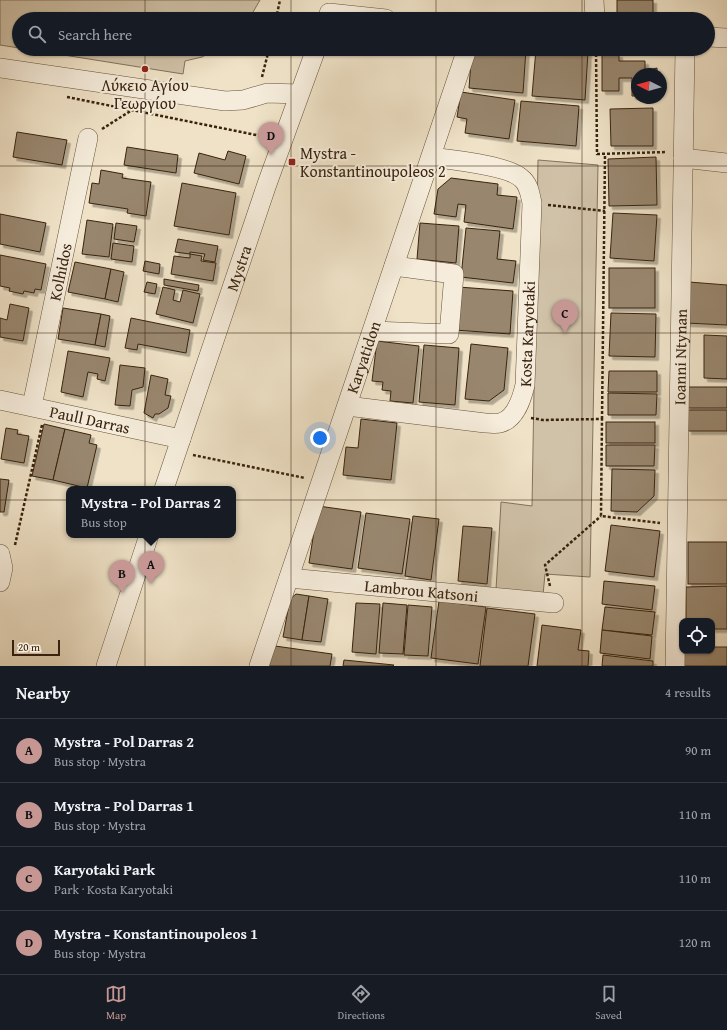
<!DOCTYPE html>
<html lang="en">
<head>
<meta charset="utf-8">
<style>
	body { margin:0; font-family:"Gentium Book Plus",serif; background:#20242c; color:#f1f3f6 }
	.controls { position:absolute; right:12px; bottom:12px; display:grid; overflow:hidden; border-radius:8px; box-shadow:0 1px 3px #0004 }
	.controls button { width:36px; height:36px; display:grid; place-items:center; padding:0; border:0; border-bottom:1px solid #363941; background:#171b24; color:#f1f3f6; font:20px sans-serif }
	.compass { position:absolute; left:631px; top:68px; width:36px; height:36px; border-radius:50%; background:#171b24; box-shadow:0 1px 3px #0004; rotate:276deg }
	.scale { position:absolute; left:12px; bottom:10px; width:48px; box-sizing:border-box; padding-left:4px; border:2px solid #39230e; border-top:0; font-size:11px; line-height:14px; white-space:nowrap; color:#39230e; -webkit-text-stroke:3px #f5ecdb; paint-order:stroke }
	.you { position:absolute; left:320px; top:438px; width:14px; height:14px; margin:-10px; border:3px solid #fff; border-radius:50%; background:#1a73e8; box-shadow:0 0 0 6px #1a73e833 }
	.badge { display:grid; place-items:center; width:26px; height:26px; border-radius:50%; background:#c59692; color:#111; font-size:13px; font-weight:700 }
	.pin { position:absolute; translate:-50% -33px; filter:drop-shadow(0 1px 2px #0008) }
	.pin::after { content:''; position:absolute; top:21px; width:14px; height:12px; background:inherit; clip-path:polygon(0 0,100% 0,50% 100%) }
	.popup { position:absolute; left:66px; top:486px; width:170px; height:52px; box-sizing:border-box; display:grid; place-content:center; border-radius:8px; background:#171b24; filter:drop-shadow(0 1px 3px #0005); font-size:13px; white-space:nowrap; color:#9ea1a6 }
	.popup b { font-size:15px; color:#f1f3f6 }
	.popup::after { content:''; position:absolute; left:50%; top:100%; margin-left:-8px; border:8px solid transparent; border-top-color:#171b24 }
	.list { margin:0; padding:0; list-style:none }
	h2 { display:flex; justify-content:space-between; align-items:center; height:52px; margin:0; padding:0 16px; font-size:17px }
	h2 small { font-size:13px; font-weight:400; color:#9ea1a6 }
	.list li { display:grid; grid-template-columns:26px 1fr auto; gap:12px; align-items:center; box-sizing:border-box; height:64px; padding:0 16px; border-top:1px solid #363941 }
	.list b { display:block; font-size:15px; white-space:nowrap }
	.list p { margin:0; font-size:13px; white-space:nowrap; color:#9ea1a6 }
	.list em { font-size:13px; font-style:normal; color:#9ea1a6 }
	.icon { flex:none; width:22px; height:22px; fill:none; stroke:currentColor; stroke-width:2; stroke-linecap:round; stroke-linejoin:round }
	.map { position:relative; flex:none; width:727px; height:666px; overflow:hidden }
	.search { position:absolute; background:#171b24; box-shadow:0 1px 3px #0004; left:12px; right:12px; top:12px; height:44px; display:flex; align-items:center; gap:10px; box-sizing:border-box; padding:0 14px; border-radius:22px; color:#9ea1a6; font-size:15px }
	.sheet { height:308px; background:#171b24 }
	nav { display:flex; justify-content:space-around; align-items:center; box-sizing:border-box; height:56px; border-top:1px solid #363941; background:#171b24; font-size:11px; color:#9ea1a6 }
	nav a { display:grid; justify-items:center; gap:2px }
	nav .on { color:#c59692 }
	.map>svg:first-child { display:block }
</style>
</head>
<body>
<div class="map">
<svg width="727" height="666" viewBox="0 0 727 666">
	<defs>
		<filter id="shadow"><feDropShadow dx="3.5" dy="3.5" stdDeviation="0" flood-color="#0004"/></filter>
	</defs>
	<rect width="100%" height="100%" fill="#efe2c7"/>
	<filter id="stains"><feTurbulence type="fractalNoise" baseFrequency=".005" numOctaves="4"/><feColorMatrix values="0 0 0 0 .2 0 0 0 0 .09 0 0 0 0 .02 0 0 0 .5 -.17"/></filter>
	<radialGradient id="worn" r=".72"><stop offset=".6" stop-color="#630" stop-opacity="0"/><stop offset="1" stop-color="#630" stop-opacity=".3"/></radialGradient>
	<g fill="#d0c2a8" stroke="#84725b">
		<path d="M0 0H260L249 19H19V48L0 45Z"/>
		<path d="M26 49H217L202 57 185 61 183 74Z"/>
		<path d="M538 160 598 165 590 577 545 574 543 595 496 590 501 502 532 506Z"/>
	</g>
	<g fill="#98866e" stroke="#39230e" filter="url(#shadow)">
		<rect x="617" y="0" width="36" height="15"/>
		<path d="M472 49H526L523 93 469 88Z"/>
		<path d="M536 49 588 52 585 100 532 96Z"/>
		<path d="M602 54H619V61H645V71L657 68V74H637V96H632V78H619V91H602Z"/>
		<path d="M461 92 515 100 509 139 465 133 467 119 457 117Z"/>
		<path d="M521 101 579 106 576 146 517 141Z"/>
		<path d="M653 108V146H611L610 109Z"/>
		<path d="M17 132 67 140 62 165 13 157Z"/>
		<path d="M127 147 178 155 176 173 124 165Z"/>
		<path d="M228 151 246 156 239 184 194 173 199 153 225 160Z"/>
		<path d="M656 157 657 205 609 206 608 159Z"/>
		<path d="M101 170 123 174 122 178 151 182 146 216 127 213 128 209 89 203 92 183 99 184Z"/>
		<path d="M451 178 498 184 497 195 517 197 513 229 464 222 466 205 458 204 456 217 434 214 438 189Z"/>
		<path d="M182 183 236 193 229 235 174 226Z"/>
		<path d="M613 213 657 215 654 261 610 258Z"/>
		<path d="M0 214 46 223 40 252 0 244Z"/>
		<path d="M87 220 113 224 109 257 82 254Z"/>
		<path d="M116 223 137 226 134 242 114 239Z"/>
		<path d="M420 223 459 226 456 263 417 259Z"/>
		<path d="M466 228 500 231 497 259 516 261 513 283 461 277Z"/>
		<path d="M178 239 218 246 215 262 203 260 205 254 190 252V254L175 252Z"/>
		<path d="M113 243 134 246 132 262 111 259Z"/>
		<path d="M190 254 202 256 201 261 216 263 213 281 171 274 174 256 190 258Z"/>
		<path d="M0 255 46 264 41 290 35 289 34 293 24 291 23 294 9 291 10 288 0 286Z"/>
		<path d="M145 261 160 264 159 274 143 271Z"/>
		<path d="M75 262 111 269 105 299 68 292Z"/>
		<rect x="609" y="268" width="46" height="40"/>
		<path d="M111 269 124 272 118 302 105 299Z"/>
		<path d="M164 279 199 285 198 291 164 285Z"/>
		<path d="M147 282 157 284 155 294 144 292Z"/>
		<path d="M689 282 727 285V325L686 323Z"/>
		<path d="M163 287 175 290 173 300 180 302 183 290 200 294 193 323 156 314Z"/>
		<path d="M458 287 513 291 510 334 455 330Z"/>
		<path d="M10 304 29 308 23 341 0 337V318L7 320Z"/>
		<path d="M63 308 101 314 95 345 58 339Z"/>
		<path d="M611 313 656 314 655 357 609 356Z"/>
		<path d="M101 314 110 316 105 347 95 345Z"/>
		<path d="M131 318 190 330 186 353 138 344 137 350 125 348Z"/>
		<path d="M704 335 727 336V379L704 378Z"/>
		<path d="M377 341 419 346 413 403 390 401 391 391 382 390 383 382 372 381Z"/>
		<path d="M471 344 508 348 504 390 489 401 465 399Z"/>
		<path d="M424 345 459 348 455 405 419 402Z"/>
		<path d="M68 351 110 358 105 381 97 379 98 374 88 372 83 397 61 392Z"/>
		<path d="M120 365 145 368 143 387 132 390 130 406 115 405Z"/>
		<path d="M609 371H657V392H608Z"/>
		<path d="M151 375 168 379 165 395 171 396 168 408 159 414H155L153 418 144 413Z"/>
		<rect x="687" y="387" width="40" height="21"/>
		<path d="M608 393 657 394 656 415H608Z"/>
		<rect x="688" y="410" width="39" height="21"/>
		<path d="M361 419 397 423 391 480 343 475 346 447 358 448Z"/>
		<rect x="606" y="422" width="49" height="21"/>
		<path d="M44 424 65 429 53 480 32 476Z"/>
		<path d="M6 428 18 430 17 434 29 436 24 463 1 459Z"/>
		<path d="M65 429 91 435 89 443 97 445 87 488 53 480Z"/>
		<path d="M606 445H655L654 466H606Z"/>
		<path d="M612 469 655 470 654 496 637 512 611 511Z"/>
		<path d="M0 479 9 480 4 512H0Z"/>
		<path d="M318 506 361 512 352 569 309 563Z"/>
		<path d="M366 513 410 519 402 574 358 568Z"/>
		<path d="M413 516 439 519 431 580 405 576Z"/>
		<path d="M611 525 660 531 654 577 605 571Z"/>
		<path d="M463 526 492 528 487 584 458 581Z"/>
		<rect x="688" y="542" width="39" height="42"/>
		<path d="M604 581 655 586 652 610 602 604Z"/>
		<path d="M727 586V629H712V621H686V587Z"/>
		<path d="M296 594 309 596 302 640 283 637 290 599Z"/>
		<path d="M309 596 328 599 321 642 302 640Z"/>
		<path d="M439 601 486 607 478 664 431 658Z"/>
		<path d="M356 603 380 604 376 654 352 652Z"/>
		<path d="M383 603 407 605 403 654 379 653Z"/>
		<path d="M408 605 432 607 428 656 404 655Z"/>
		<path d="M605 607 655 612 652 635 602 630Z"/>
		<path d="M487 608 535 614 528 666H480Z"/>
		<path d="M542 625 581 630 578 650 589 651 588 666H537Z"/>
		<path d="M602 630 652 636 650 659 600 653Z"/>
		<path d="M275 646 332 654 330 666H267Z"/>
		<path d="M712 647H727V666H682V651H712Z"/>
		<path d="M603 655 653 661V666H602Z"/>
		<path d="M344 660 394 665 393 666H343Z"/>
	</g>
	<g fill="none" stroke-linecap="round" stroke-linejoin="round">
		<g stroke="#66533c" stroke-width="20">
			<g id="minor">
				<path d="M594 0 595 19"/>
				<path d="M329 13 386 19"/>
				<path d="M708 37 727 38"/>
				<path d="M0 68 225 101 243 100 267 93 299 94"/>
				<path d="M683 158 727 163"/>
				<path d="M373 331 449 334 454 274 394 266"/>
				<path id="s1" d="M0 400 181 439"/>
				<path id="s2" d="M32 406 88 138"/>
				<path id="s3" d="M347 406 485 423C490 423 496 424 500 423 516 419 522 398 525 385L532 203C530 194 529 184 521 178 507 165 452 160 431 157"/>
				<path id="s4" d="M164 489 267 184 316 49"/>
				<path d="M0 554 3 568 0 582"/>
				<path id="s5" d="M289 578 554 603"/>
				<path d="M106 666 149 535"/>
				<path id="s6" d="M259 666 467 49"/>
				<path id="s7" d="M675 666 685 49"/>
			</g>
		</g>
		<g stroke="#39230e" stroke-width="2.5" stroke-dasharray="3 2" stroke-linecap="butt">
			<path d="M276 19 280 0"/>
			<path d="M596 49 597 154 667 152"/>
			<path d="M262 77 269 49"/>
			<path d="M67 97 266 137"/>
			<path d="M102 129 132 110"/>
			<path d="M548 205 605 211"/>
			<path d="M531 418 543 420 602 419 601 516 660 523"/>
			<path d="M602 419 605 154"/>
			<path d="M193 455 305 478"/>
			<path d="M15 545 42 425"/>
			<path d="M550 586 545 565 601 516"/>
		</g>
		<use href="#minor" stroke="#f5ecdb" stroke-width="19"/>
	</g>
	<path fill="none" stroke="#39230e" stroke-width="1" stroke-opacity="0.55" d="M145 0V19M291 0V19M436 0V19M582 0V19M145 49V666M291 49V666M436 49V666M582 49V666M0 166H727M0 333H727M0 500H727"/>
	<g fill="#8f2418" stroke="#f5ecdb" stroke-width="1.5">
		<circle cx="145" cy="69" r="4"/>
		<rect x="288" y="158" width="8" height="8" rx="2"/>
	</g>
	<g text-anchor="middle" stroke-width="4" stroke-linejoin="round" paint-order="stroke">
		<g font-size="16" fill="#39230e" stroke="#f5ecdb">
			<text x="145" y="91">Λύκειο Αγίου<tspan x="145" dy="18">Γεωργίου</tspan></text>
			<text x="300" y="159" text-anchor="start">Mystra -<tspan x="300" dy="18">Konstantinoupoleos 2</tspan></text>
		</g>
		<g font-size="16" fill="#39230e" stroke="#f5ecdb">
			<text dy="6" stroke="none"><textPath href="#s4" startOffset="233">Mystra</textPath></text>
			<text dy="6" stroke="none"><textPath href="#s2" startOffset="137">Kolhidos</textPath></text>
			<text dy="6" stroke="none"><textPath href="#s3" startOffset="253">Kosta Karyotaki</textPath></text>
			<text dy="6" stroke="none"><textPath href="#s7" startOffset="309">Ioanni Ntynan</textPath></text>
			<text dy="6" stroke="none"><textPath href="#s6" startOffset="326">Karyatidon</textPath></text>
			<text dy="6" stroke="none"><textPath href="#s1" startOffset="92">Paull Darras</textPath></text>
			<text dy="6" stroke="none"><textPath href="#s5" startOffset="133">Lambrou Katsoni</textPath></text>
		</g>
	</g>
	<rect width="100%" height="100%" filter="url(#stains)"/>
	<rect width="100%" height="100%" fill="url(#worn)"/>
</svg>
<div class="controls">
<button><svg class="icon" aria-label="locate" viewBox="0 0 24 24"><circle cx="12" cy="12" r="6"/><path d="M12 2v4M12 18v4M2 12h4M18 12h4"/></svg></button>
</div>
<svg class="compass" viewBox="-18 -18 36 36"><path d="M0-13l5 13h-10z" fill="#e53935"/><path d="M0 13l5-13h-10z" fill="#9ea1a6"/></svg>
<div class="scale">20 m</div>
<div class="you"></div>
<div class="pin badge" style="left:151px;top:584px">A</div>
<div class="popup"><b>Mystra - Pol Darras 2</b>Bus stop</div>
<div class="pin badge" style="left:122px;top:593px">B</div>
<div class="pin badge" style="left:565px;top:333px">C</div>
<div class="pin badge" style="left:271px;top:155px">D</div>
<div class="search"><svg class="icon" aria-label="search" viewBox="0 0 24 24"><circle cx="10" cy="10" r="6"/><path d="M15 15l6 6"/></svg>Search here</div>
</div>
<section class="sheet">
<h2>Nearby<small>4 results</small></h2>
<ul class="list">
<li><span class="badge">A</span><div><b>Mystra - Pol Darras 2</b><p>Bus stop · Mystra</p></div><em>90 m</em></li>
<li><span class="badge">B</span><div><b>Mystra - Pol Darras 1</b><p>Bus stop · Mystra</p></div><em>110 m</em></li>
<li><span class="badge">C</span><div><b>Karyotaki Park</b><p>Park · Kosta Karyotaki</p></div><em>110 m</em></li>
<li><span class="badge">D</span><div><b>Mystra - Konstantinoupoleos 1</b><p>Bus stop · Mystra</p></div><em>120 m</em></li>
</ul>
</section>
<nav>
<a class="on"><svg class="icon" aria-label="map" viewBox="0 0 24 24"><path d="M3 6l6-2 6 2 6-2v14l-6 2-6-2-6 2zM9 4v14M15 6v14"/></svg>Map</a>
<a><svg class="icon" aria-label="directions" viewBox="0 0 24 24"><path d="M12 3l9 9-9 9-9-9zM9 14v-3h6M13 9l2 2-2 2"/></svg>Directions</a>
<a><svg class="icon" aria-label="saved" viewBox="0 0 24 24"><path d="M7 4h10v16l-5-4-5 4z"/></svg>Saved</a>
</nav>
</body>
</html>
